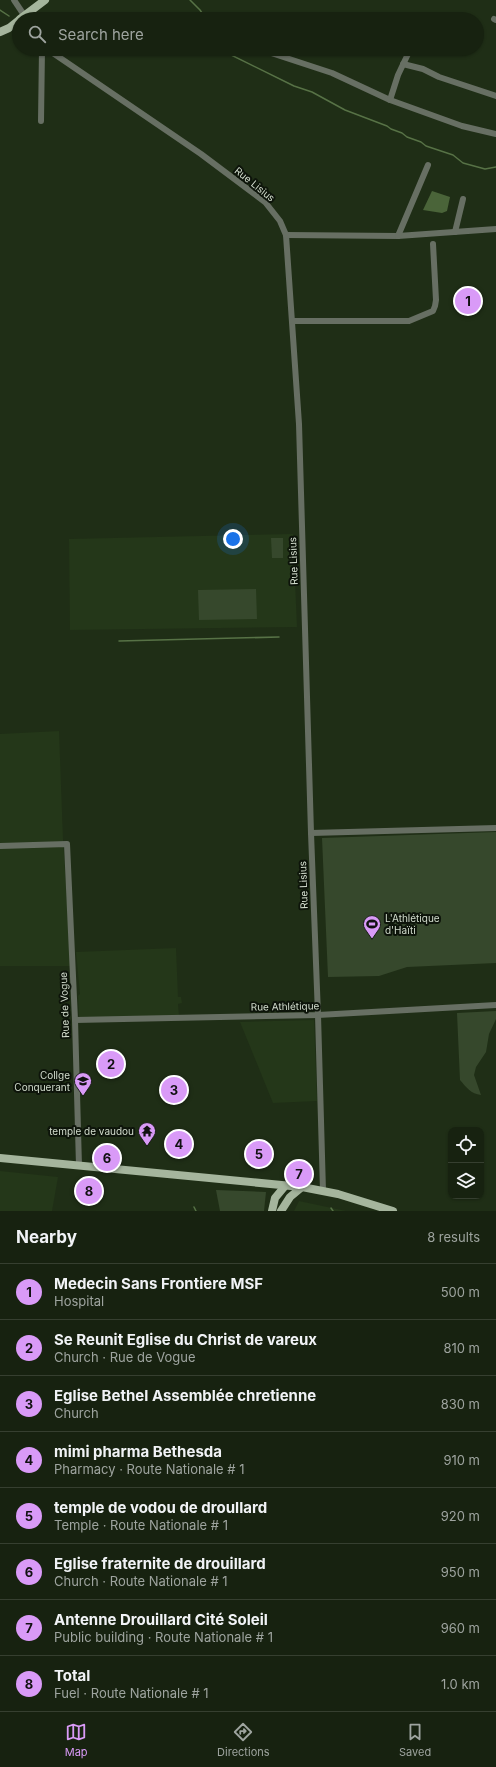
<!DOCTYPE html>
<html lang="en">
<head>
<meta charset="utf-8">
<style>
	body { margin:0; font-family:Inter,sans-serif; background:#242f1e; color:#f1f3f6 }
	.controls { position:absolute; right:12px; bottom:12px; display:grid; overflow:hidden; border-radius:8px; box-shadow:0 1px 3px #0004 }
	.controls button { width:36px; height:36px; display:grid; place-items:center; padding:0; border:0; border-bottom:1px solid #363f30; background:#172210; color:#f1f3f6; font:20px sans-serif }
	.you { position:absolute; left:233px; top:539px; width:14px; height:14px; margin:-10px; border:3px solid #fff; border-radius:50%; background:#1a73e8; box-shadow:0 0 0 6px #1a73e833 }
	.badge { display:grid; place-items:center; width:26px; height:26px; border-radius:50%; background:#d99af7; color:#111; font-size:13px; font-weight:700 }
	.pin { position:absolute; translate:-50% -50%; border:2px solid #fff; box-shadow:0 1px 4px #0006 }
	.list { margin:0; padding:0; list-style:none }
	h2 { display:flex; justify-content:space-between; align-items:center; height:52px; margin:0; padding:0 16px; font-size:17px }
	h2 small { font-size:13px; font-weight:400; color:#9ea49f }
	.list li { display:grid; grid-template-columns:26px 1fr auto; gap:12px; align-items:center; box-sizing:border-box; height:56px; padding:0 16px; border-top:1px solid #363f30 }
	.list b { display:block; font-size:15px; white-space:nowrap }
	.list p { margin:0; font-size:13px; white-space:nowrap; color:#9ea49f }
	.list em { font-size:13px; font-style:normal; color:#9ea49f }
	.icon { flex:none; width:22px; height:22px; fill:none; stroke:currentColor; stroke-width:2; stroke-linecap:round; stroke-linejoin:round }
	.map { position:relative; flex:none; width:496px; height:1211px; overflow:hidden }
	.search { position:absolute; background:#172210; box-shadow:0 1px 3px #0004; left:12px; right:12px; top:12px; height:44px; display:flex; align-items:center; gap:10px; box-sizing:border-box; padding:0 14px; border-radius:22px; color:#9ea49f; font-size:15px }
	.sheet { height:500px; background:#172210 }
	nav { display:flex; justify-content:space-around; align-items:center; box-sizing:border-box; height:56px; border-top:1px solid #363f30; background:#172210; font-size:11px; color:#9ea49f }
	nav a { display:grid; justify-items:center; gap:2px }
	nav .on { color:#d99af7 }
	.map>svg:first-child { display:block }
</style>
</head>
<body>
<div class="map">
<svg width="496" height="1211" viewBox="0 0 496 1211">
	<rect width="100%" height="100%" fill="#1f2e16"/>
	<g fill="#243719">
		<path d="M293 534 297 627 70 630 69 539Z"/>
		<path d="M59 731 63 839 71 966H0V734Z"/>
		<path d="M176 948 178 997H181L182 1003 178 1004 179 1016 82 1019 79 1016 78 996 80 994 76 952Z"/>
		<path d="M314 1020 317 1101 273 1103 240 1022Z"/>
		<path d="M0 1171 58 1177 52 1211H0Z"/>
		<path d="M299 1201 346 1211H348H294Z"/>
	</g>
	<g fill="#36482c">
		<path d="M271 538H283V558H272Z"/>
		<path d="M256 589 257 619 199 620 198 590Z"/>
		<path d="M496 832V963L407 967 379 976 328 977 322 838Z"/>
		<path d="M496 1011V1019L489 1034 486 1052 476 1067 474 1075 481 1095C471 1094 466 1087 460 1080L457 1013Z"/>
		<path d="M216 1190 266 1192 264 1211H220Z"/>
	</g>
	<path fill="#4a6439" d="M432 191 450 197 447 211 442 213 423 210Z"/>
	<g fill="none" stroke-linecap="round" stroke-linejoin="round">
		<g stroke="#577246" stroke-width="1.5">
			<path d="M190 0 200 10 206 19"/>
			<path d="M0 10 9 16"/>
			<path d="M219 49 294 86 312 92 345 110 387 126 391 129 402 133 407 137 421 142 426 146 453 155 463 163 485 169 496 167"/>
			<path d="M119 641 279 637"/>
			<path d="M194 1207 196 1211"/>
			<path d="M331 1208 333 1211"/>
		</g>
		<g stroke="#676f63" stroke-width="6">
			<path d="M14 0 24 15"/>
			<path d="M494 19 496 20"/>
			<path d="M47 49 201 154 265 202 280 221 286 235 299 424 311 833 318 1015 323 1191"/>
			<path d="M259 49 332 73 390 100 462 126 496 134"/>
			<path d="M403 64 423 69 439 77 496 96"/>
			<path d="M390 100 398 75 408 54"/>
			<path d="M41 121 42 49"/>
			<path d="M455 232 463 199"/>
			<path d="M286 235 398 236 496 229"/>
			<path d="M398 236 428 165"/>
			<path d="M292 321H409L433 311 435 306 436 300 433 244"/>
			<path d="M311 833 496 828"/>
			<path d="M0 846 67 844 75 1020 79 1166"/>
			<path d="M75 1020 318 1015 496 1005"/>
		</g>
		<g stroke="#a5b59d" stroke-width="8">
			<path d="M20 19 45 0"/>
			<path d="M0 32 9 28 19 20"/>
			<path d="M0 1158 302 1187 338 1194 393 1211"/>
			<path d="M272 1211 275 1198 285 1186"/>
			<path d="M281 1211 290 1197 302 1187"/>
		</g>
	</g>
	<defs>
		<g id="stadium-pin" transform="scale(0.9)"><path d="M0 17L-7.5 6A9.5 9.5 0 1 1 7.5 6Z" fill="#d99af7" stroke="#0d140a"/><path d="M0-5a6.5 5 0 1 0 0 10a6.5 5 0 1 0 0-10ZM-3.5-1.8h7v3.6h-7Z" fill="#111"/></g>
		<g id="school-pin" transform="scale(0.9)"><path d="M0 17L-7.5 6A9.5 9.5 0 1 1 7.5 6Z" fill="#d99af7" stroke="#0d140a"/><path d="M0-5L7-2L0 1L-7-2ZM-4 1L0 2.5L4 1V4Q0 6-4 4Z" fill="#111"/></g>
		<g id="temple-pin" transform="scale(0.9)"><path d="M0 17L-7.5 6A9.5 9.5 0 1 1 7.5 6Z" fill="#d99af7" stroke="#0d140a"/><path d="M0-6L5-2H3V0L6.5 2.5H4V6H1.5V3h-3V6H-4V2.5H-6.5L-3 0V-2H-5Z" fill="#111"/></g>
	</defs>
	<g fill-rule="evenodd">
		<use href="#stadium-pin" x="372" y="924"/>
		<use href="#school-pin" x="83" y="1081"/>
		<use href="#temple-pin" x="147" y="1131"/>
	</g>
	<g text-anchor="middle" stroke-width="4" stroke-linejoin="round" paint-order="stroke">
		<g font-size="10" fill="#d2dccd" stroke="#0d140a">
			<text transform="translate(255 184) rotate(39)" y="4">Rue Lisius</text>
			<text transform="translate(293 561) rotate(-92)" y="4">Rue Lisius</text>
			<text transform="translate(303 885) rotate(-92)" y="4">Rue Lisius</text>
			<text transform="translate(64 1005) rotate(-92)" y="4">Rue de Vogue</text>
			<text transform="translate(285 1006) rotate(-1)" y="4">Rue Athlétique</text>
		</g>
		<g font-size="10" fill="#d2dccd" stroke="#0d140a" text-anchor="end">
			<text x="385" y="922" text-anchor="start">L'Athlétique<tspan x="385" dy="12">d'Haïti</tspan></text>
			<text x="70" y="1079">Collge<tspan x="70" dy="12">Conquerant</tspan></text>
			<text x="134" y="1135">temple de vaudou</text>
		</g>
	</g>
</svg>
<div class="controls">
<button><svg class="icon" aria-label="locate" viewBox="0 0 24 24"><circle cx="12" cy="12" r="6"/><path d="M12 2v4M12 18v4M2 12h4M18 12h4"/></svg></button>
<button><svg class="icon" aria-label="layers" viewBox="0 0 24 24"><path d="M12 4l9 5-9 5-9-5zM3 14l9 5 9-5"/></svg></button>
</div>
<div class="you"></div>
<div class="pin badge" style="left:468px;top:301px">1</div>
<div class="pin badge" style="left:111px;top:1064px">2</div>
<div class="pin badge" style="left:174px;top:1090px">3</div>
<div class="pin badge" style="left:179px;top:1144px">4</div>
<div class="pin badge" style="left:259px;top:1154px">5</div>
<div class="pin badge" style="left:107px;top:1158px">6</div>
<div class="pin badge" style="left:299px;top:1174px">7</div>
<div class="pin badge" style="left:89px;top:1191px">8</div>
<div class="search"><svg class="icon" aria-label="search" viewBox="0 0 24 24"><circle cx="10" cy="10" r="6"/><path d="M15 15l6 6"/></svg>Search here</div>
</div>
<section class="sheet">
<h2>Nearby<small>8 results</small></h2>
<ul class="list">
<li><span class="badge">1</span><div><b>Medecin Sans Frontiere MSF</b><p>Hospital</p></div><em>500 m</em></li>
<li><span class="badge">2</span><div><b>Se Reunit Eglise du Christ de vareux</b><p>Church · Rue de Vogue</p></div><em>810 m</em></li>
<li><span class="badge">3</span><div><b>Eglise Bethel Assemblée chretienne</b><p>Church</p></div><em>830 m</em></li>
<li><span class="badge">4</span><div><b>mimi pharma Bethesda</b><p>Pharmacy · Route Nationale # 1</p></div><em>910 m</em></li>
<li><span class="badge">5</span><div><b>temple de vodou de droullard</b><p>Temple · Route Nationale # 1</p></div><em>920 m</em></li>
<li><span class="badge">6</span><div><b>Eglise fraternite de drouillard</b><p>Church · Route Nationale # 1</p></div><em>950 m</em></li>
<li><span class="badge">7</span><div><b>Antenne Drouillard Cité Soleil</b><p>Public building · Route Nationale # 1</p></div><em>960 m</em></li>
<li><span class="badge">8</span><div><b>Total</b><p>Fuel · Route Nationale # 1</p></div><em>1.0 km</em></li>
</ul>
</section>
<nav>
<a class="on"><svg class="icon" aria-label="map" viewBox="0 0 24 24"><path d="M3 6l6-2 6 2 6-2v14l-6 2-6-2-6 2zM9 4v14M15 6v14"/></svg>Map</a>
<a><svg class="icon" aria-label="directions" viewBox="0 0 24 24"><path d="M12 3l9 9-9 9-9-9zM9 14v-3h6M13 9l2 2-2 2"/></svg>Directions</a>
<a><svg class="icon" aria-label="saved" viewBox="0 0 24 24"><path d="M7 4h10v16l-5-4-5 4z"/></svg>Saved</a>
</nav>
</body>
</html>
